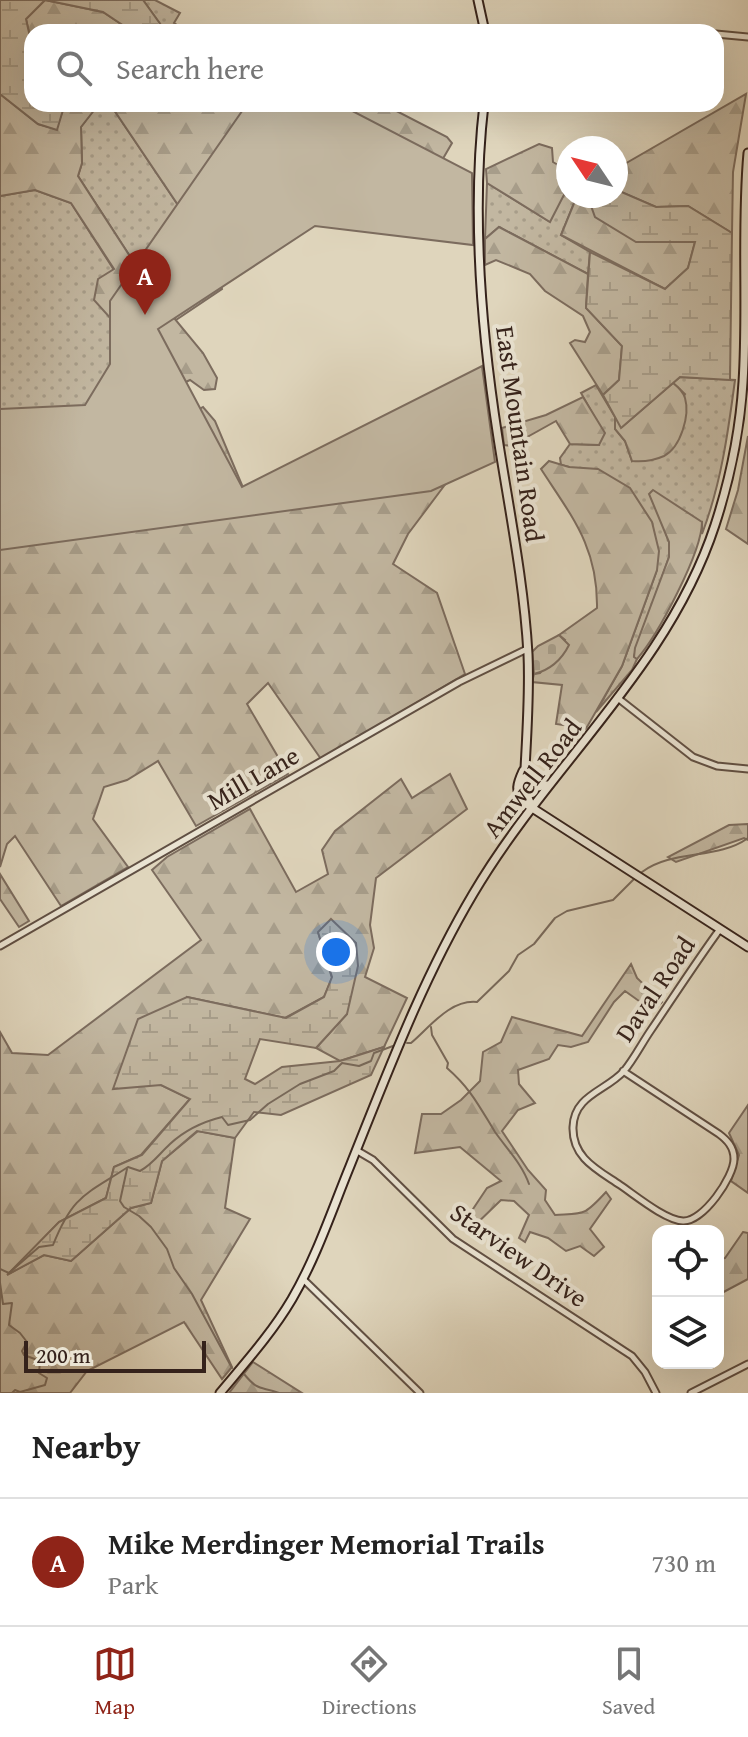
<!DOCTYPE html>
<html lang="en">
<head>
<meta charset="utf-8">
<style>
	body { margin:0; font-family:"Gentium Book Plus",serif; background:#f6f6f6; color:#222 }
	.controls { position:absolute; right:24px; bottom:24px; display:grid; overflow:hidden; border-radius:16px; box-shadow:0 8px 32px #0002 }
	.controls button { width:72px; height:72px; display:grid; place-items:center; padding:0; border:0; border-bottom:2px solid #e0e0e0; background:#fff; color:#222; font:40px sans-serif }
	.compass { position:absolute; left:556px; top:136px; width:72px; height:72px; border-radius:50%; background:#fff; box-shadow:0 8px 32px #0002; rotate:305deg }
	.scale { position:absolute; left:24px; bottom:20px; width:182px; box-sizing:border-box; padding-left:8px; border:4px solid #35221b; border-top:0; font-size:22px; line-height:28px; white-space:nowrap; color:#35221b; -webkit-text-stroke:6px #eae4d3; paint-order:stroke }
	.you { position:absolute; left:336px; top:952px; width:28px; height:28px; margin:-20px; border:6px solid #fff; border-radius:50%; background:#1a73e8; box-shadow:0 0 0 12px #1a73e833 }
	.badge { display:grid; place-items:center; width:52px; height:52px; border-radius:50%; background:#8f2418; color:#fff; font-size:26px; font-weight:700 }
	.pin { position:absolute; translate:-50% -66px; filter:drop-shadow(0 2px 4px #0008) }
	.pin::after { content:''; position:absolute; top:42px; width:28px; height:24px; background:inherit; clip-path:polygon(0 0,100% 0,50% 100%) }
	.list { margin:0; padding:0; list-style:none }
	h2 { display:flex; justify-content:space-between; align-items:center; height:104px; margin:0; padding:0 32px; font-size:34px }
	h2 small { font-size:26px; font-weight:400; color:#767676 }
	.list li { display:grid; grid-template-columns:52px 1fr auto; gap:24px; align-items:center; box-sizing:border-box; height:128px; padding:0 32px; border-top:2px solid #e0e0e0 }
	.list b { display:block; font-size:30px; white-space:nowrap }
	.list p { margin:0; font-size:26px; white-space:nowrap; color:#767676 }
	.list em { font-size:26px; font-style:normal; color:#767676 }
	.icon { flex:none; width:44px; height:44px; fill:none; stroke:currentColor; stroke-width:2; stroke-linecap:round; stroke-linejoin:round }
	.map { position:relative; flex:none; width:748px; height:1393px; overflow:hidden }
	.search { position:absolute; background:#fff; box-shadow:0 8px 32px #0002; left:24px; right:24px; top:24px; height:88px; display:flex; align-items:center; gap:20px; box-sizing:border-box; padding:0 28px; border-radius:24px; color:#767676; font-size:30px }
	.sheet { height:232px; background:#fff }
	nav { display:flex; justify-content:space-around; align-items:center; box-sizing:border-box; height:112px; border-top:2px solid #e0e0e0; background:#fff; font-size:22px; color:#767676 }
	nav a { display:grid; justify-items:center; gap:4px }
	nav .on { color:#8f2418 }
	.map>svg:first-child { display:block }
</style>
</head>
<body>
<div class="map">
<svg width="748" height="1393" viewBox="0 0 748 1393">
	<defs>
		<pattern id="grass-dots" width="8" height="8" patternUnits="userSpaceOnUse" patternTransform="scale(2)"><rect width="8" height="8" fill="#c2b7a1"/><path d="M2 2h.1M6 6h.1" fill="none" stroke="#a79d8a" stroke-width="1.8" stroke-linecap="round"/></pattern>
		<pattern id="forest-firs" width="22" height="20" patternUnits="userSpaceOnUse" patternTransform="scale(2)"><rect width="22" height="20" fill="#c2b7a1"/><path d="M5 1l3.5 6h-7zM16 11l3.5 6h-7z" fill="#a79d8a"/></pattern>
		<pattern id="wetland-marsh" width="20" height="14" patternUnits="userSpaceOnUse" patternTransform="scale(2)"><rect width="20" height="14" fill="#c2b7a1"/><path d="M1 5h8M5 5V1M11 12h8M15 12V8" fill="none" stroke="#a79d8a"/></pattern>
		<pattern id="cemetery-stones" width="16" height="16" patternUnits="userSpaceOnUse" patternTransform="scale(2)"><rect width="16" height="16" fill="#c2b7a1"/><path d="M2 7V4a2 2 0 0 1 4 0v3zM10 15v-3a2 2 0 0 1 4 0v3z" fill="#a79d8a"/></pattern>
	</defs>
	<rect width="100%" height="100%" fill="#dfd5bc"/>
	<filter id="stains"><feTurbulence type="fractalNoise" baseFrequency=".0025" numOctaves="4"/><feColorMatrix values="0 0 0 0 .2 0 0 0 0 .09 0 0 0 0 .02 0 0 0 .5 -.17"/></filter>
	<radialGradient id="worn" r=".72"><stop offset=".6" stop-color="#630" stop-opacity="0"/><stop offset="1" stop-color="#630" stop-opacity=".3"/></radialGradient>
	<g fill="url(#grass-dots)" stroke="#7c6c5e" stroke-width="2">
		<path d="M143 0H155L180 13 174 23 188 32 165 31Z"/>
		<path d="M98 104H110L215 260 222 289 176 320 155 295 78 176 82 163 81 127Z"/>
		<path d="M487 183 549 221 568 187V196H577L561 235 590 252 588 274 499 227 485 239Z"/>
		<path d="M35 190 71 203 114 270 152 358 131 409 0 437V196Z"/>
		<path d="M680 377 735 380C728 433 721 484 702 534V522L664 528 669 542V557L634 656 637 659 632 670 596 712 622 666 657 570 569 467 561 465 560 458 570 444 599 445 594 416 581 393 596 385 615 417V429L625 441 632 461 685 394 673 383Z"/>
	</g>
	<g fill="url(#forest-firs)" stroke="#7c6c5e" stroke-width="2">
		<path d="M45 0 103 12 133 32H32V46L26 19Z"/>
		<path d="M0 94 38 124 56 129 63 110 59 104H99L81 127 82 163 78 176 155 295 203 353 217 378 215 389 204 390 190 380 173 388 185 417 203 407 215 421 242 485 235 489 114 433 131 341 94 300 98 279 114 269 71 203 35 190 0 196Z"/>
		<path d="M746 94 733 172 732 233 688 206 656 207 616 190V169Z"/>
		<path d="M110 104H253L337 211 215 260Z"/>
		<path d="M317 104H383L447 137 452 143 437 169Z"/>
		<path d="M539 144 552 148 553 162 568 171V187L550 222 487 183 486 169Z"/>
		<path d="M577 196H604L590 203 695 242 688 268 665 289 561 235Z"/>
		<path d="M499 227 588 274 586 308 622 346 619 380 603 395 570 343 575 340 585 342 590 332 583 316 545 291 530 274 496 260 485 265V239Z"/>
		<path d="M673 383C678 387 683 391 685 398 690 415 681 447 664 456 653 461 643 462 632 461L625 441 615 429V417L622 427Z"/>
		<path d="M583 397 605 433 599 445 570 444 556 421 511 446 504 445 502 428 546 415Z"/>
		<path d="M748 436V544L726 529 738 490Z"/>
		<path d="M549 461 569 467 598 469 630 488 652 522 659 551 657 570 622 666 587 727 558 761 555 746 566 743 570 726 556 724 562 685 532 682 534 674 540 673 565 640 559 635 597 608C598 547 572 517 541 469Z"/>
		<path d="M444 486 408 534 393 564 437 593 465 674 321 759 268 683 247 704 288 774 196 826 158 761 127 780 104 787 93 819 128 867 61 906 15 836 7 844 0 867V536Z"/>
		<path d="M653 490 702 522C702 552 658 635 637 659L634 657 635 648 669 557V542L649 494Z"/>
		<path d="M450 774 467 809 376 878 370 925 374 948 365 977 407 998 384 1047 340 1061 316 1048 347 1014 318 932 332 978 324 997 285 1018 187 997 161 1085 190 1099 141 1155 114 1167 106 1198 59 1222 10 1273 44 1255 71 1261 131 1208 151 1203 162 1161 198 1131 235 1138 225 1208 250 1219 201 1300 232 1367 222 1379 184 1322 87 1371 70 1393H0V1032L12 1053 48 1055 201 940 152 870 167 857 250 809 296 892 328 874 322 850 335 831 401 779 412 798Z"/>
		<path d="M748 824V840L744 838 676 862 668 857 729 825Z"/>
		<path d="M0 874 29 921 19 927 0 899Z"/>
		<path d="M631 964 637 978 662 1002 653 1011 625 991 614 1002 588 1042 571 1047 558 1045 549 1059 518 1070 519 1084 535 1103 518 1110 502 1131 528 1170 546 1190 545 1200 555 1215C585 1213 584 1216 606 1192L611 1199 590 1229 604 1247 594 1256 580 1246 566 1251 548 1238 530 1232 525 1242 519 1238 529 1215 514 1201 501 1200 470 1230 465 1221 487 1188 501 1181 460 1147 415 1153 422 1114H441L461 1100 480 1081 483 1052 501 1042 512 1017 582 1036Z"/>
		<path d="M748 1105V1193L731 1181 739 1155 729 1133Z"/>
		<path d="M743 1232 748 1233V1279L718 1295V1259L725 1258Z"/>
		<path d="M253 1362 302 1393H229Z"/>
	</g>
	<g fill="url(#wetland-marsh)" stroke="#7c6c5e" stroke-width="2">
		<path d="M0 0H143L166 32H133L103 12 45 0 26 19 32 46V104H59L63 110 57 130 38 124 0 94Z"/>
		<path d="M617 190 656 207 688 206 732 233 730 380 680 377 621 428 603 395 619 380 622 346 586 308 590 252 665 289 688 268 695 242H636L595 217 590 203 604 196H616Z"/>
		<path d="M331 919 356 943 358 966 347 1014 316 1048 260 1039 245 1079 255 1084 282 1067 340 1061 384 1047 371 1075 281 1115 254 1112 235 1138 197 1131 162 1161 151 1203 131 1208 71 1261 44 1255 7 1275 59 1222 106 1198 114 1167 142 1155 190 1099 161 1085 113 1089 138 1019 187 997 286 1018 324 997 332 977 318 932Z"/>
	</g>
	<path fill="url(#cemetery-stones)" stroke="#7c6c5e" stroke-width="2" d="M559 635 569 645C562 659 550 670 534 674L532 652 538 646Z"/>
	<path fill="#c2b7a1" stroke="#7c6c5e" stroke-width="2" d="M247 104H339L472 173 473 245 315 226 158 329 242 487 482 366 495 462 431 491 0 550V409L85 405 110 364V301Z"/>
	<g fill="none" stroke-linecap="round" stroke-linejoin="round">
		<g stroke="#78695b" stroke-width="2">
			<path d="M642 872C672 849 718 860 748 838"/>
			<path d="M431 1027 432 1035 448 1063 447 1068C471 1089 479 1106 495 1132 507 1149 522 1164 529 1184"/>
			<path d="M407 1043H411C429 1028 450 999 477 1002L509 971 518 955 534 944 555 918 567 911 613 900 634 879"/>
			<path d="M127 1169 120 1201 124 1207 139 1216 151 1227 167 1249 174 1268 192 1294 232 1368"/>
			<path d="M0 1269 9 1273 39 1247 53 1245C73 1195 85 1195 128 1167L140 1171C153 1164 159 1154 170 1144 185 1130 202 1122 222 1117L228 1125 250 1120 268 1104 300 1084 334 1071 342 1063 359 1066 371 1061 374 1053 393 1046"/>
			<path d="M0 1283 3 1304 12 1303 9 1325 20 1333 27 1342 22 1351 24 1355 40 1361 39 1373 47 1378 45 1385 20 1392 15 1390 12 1393"/>
			<path d="M244 1374C259 1392 260 1386 279 1393"/>
		</g>
		<g stroke="#604f43" stroke-width="9">
			<g id="street">
				<path d="M716 34 748 37"/>
				<path d="M619 699 693 757 717 766 748 769"/>
				<path d="M0 946 459 682 527 649"/>
				<path d="M623 1071 719 1134C727 1140 734 1147 734 1159 734 1177 703 1222 683 1221 665 1220 635 1195 620 1185 598 1170 572 1158 573 1127 574 1095 606 1091 624 1071 634 1059 642 1043 651 1030 674 996 696 962 720 929"/>
				<path d="M356 1150 373 1160 453 1239 632 1356 645 1372 656 1393"/>
				<path d="M303 1279 420 1393"/>
				<path d="M691 1393 748 1364"/>
			</g>
		</g>
		<g stroke="#35221b" stroke-width="11">
			<g id="secondary">
				<path d="M478 0 485 32"/>
				<path d="M484 104C471 214 481 329 498 438 509 509 524 582 528 654 530 699 526 744 524 788L532 807"/>
				<path d="M523 771C517 784 515 790 523 802L748 947"/>
				<path d="M525 778 533 788 547 785"/>
				<path d="M220 1393C245 1363 272 1333 292 1299 316 1258 332 1210 350 1166 387 1074 422 980 473 894 548 766 668 669 715 525 730 479 740 431 743 382 748 306 741 229 748 153"/>
			</g>
		</g>
		<use href="#street" stroke="#eae4d3" stroke-width="5"/>
		<use href="#secondary" stroke="#eae4d3" stroke-width="7"/>
	</g>
	<g text-anchor="middle" stroke-width="8" stroke-linejoin="round" paint-order="stroke">
		<g font-size="26" fill="#35221b" stroke="#eae4d3">
			<text transform="translate(520 434) rotate(82)" y="9">East Mountain Road</text>
			<text transform="translate(253 778) rotate(-30)" y="9">Mill Lane</text>
			<text transform="translate(532 778) rotate(-52)" y="9">Amwell Road</text>
			<text transform="translate(655 989) rotate(-56)" y="9">Daval Road</text>
			<text transform="translate(519 1255) rotate(35)" y="9">Starview Drive</text>
		</g>
	</g>
	<rect width="100%" height="100%" filter="url(#stains)"/>
	<rect width="100%" height="100%" fill="url(#worn)"/>
</svg>
<div class="controls">
<button><svg class="icon" aria-label="locate" viewBox="0 0 24 24"><circle cx="12" cy="12" r="6"/><path d="M12 2v4M12 18v4M2 12h4M18 12h4"/></svg></button>
<button><svg class="icon" aria-label="layers" viewBox="0 0 24 24"><path d="M12 4l9 5-9 5-9-5zM3 14l9 5 9-5"/></svg></button>
</div>
<svg class="compass" viewBox="-18 -18 36 36"><path d="M0-13l5 13h-10z" fill="#e53935"/><path d="M0 13l5-13h-10z" fill="#767676"/></svg>
<div class="scale">200 m</div>
<div class="you"></div>
<div class="pin badge" style="left:145px;top:315px">A</div>
<div class="search"><svg class="icon" aria-label="search" viewBox="0 0 24 24"><circle cx="10" cy="10" r="6"/><path d="M15 15l6 6"/></svg>Search here</div>
</div>
<section class="sheet">
<h2>Nearby<small></small></h2>
<ul class="list">
<li><span class="badge">A</span><div><b>Mike Merdinger Memorial Trails</b><p>Park</p></div><em>730 m</em></li>
</ul>
</section>
<nav>
<a class="on"><svg class="icon" aria-label="map" viewBox="0 0 24 24"><path d="M3 6l6-2 6 2 6-2v14l-6 2-6-2-6 2zM9 4v14M15 6v14"/></svg>Map</a>
<a><svg class="icon" aria-label="directions" viewBox="0 0 24 24"><path d="M12 3l9 9-9 9-9-9zM9 14v-3h6M13 9l2 2-2 2"/></svg>Directions</a>
<a><svg class="icon" aria-label="saved" viewBox="0 0 24 24"><path d="M7 4h10v16l-5-4-5 4z"/></svg>Saved</a>
</nav>
</body>
</html>
